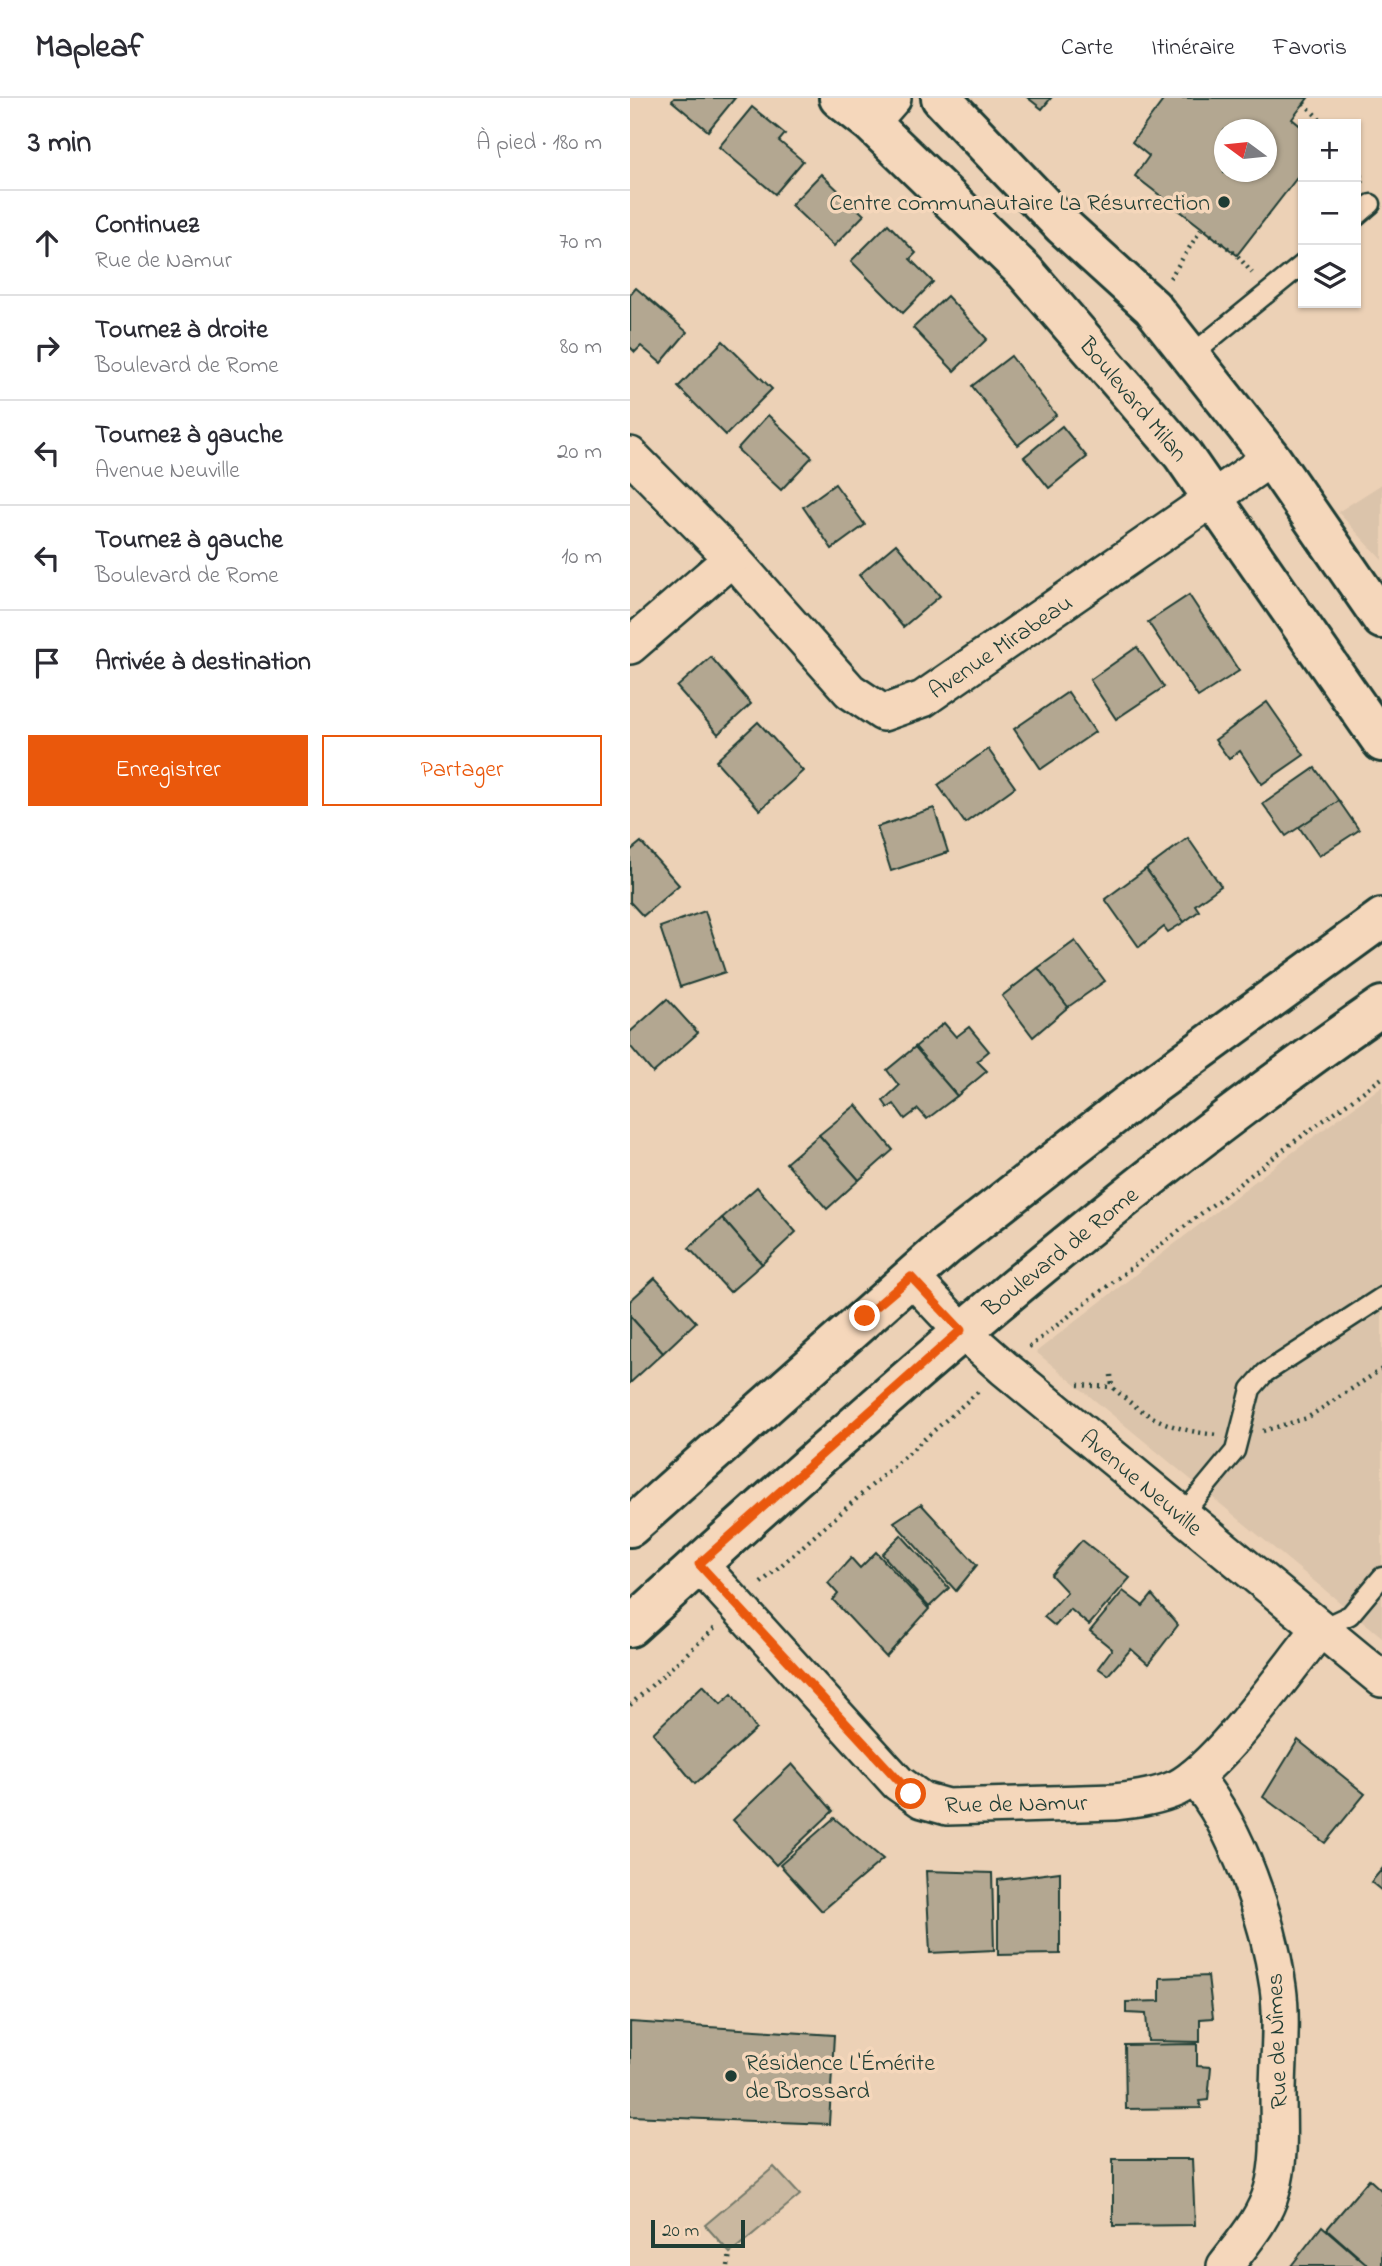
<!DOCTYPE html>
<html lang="fr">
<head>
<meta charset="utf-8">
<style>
	body { margin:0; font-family:"Indie Flower",sans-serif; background:#f7f7f7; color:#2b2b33 }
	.controls { position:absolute; right:21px; top:21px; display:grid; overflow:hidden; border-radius:0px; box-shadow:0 2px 5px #0004 }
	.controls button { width:63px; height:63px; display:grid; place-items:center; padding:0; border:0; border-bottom:2px solid #e1e1e2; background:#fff; color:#2b2b33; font:35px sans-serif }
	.compass { position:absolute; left:584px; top:21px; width:63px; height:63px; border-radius:50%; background:#fff; box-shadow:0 2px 5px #0004; rotate:285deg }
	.scale { position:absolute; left:21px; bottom:18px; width:94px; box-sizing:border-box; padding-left:7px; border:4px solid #1f3d34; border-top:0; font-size:19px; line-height:24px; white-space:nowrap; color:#1f3d34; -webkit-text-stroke:5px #f5d7bb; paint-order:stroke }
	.stop { position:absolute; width:21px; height:21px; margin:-16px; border:5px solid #ea580c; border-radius:50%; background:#fff }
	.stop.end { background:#ea580c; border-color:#fff; box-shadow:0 2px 7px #0008 }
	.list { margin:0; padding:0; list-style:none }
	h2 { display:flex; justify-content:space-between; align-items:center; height:91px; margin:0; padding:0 28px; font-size:30px }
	h2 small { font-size:23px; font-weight:400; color:#7c7c81 }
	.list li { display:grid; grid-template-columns:46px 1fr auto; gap:21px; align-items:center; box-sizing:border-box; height:105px; padding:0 28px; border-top:2px solid #e1e1e2 }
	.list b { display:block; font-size:26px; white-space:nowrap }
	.list p { margin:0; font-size:23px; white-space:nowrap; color:#7c7c81 }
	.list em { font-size:23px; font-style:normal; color:#7c7c81 }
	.actions { display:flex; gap:14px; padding:21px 28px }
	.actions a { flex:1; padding:16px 0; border:2px solid #ea580c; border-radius:0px; text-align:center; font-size:24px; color:#ea580c }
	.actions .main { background:#ea580c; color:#fff }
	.icon { flex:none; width:38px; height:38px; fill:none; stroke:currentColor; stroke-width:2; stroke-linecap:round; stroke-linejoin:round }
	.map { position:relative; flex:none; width:752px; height:2168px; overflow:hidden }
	header { display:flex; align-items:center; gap:42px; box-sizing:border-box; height:98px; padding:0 35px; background:#fff; border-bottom:2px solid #e1e1e2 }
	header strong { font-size:33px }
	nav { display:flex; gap:38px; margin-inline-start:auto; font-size:24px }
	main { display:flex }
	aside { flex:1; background:#fff }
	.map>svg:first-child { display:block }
</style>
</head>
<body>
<header>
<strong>Mapleaf</strong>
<nav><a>Carte</a><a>Itinéraire</a><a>Favoris</a></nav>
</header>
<main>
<aside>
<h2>3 min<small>À pied · 180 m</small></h2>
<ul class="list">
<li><svg class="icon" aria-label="ahead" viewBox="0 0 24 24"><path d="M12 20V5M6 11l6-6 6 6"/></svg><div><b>Continuez</b><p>Rue de Namur</p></div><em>70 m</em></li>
<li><svg class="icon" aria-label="right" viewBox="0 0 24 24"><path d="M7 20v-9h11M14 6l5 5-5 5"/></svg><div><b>Tournez à droite</b><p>Boulevard de Rome</p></div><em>80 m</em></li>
<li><svg class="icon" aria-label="left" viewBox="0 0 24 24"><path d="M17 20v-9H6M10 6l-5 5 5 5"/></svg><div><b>Tournez à gauche</b><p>Avenue Neuville</p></div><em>20 m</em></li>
<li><svg class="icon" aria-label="left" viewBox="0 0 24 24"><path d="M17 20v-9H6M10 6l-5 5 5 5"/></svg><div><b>Tournez à gauche</b><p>Boulevard de Rome</p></div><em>10 m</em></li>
<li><svg class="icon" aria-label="arrive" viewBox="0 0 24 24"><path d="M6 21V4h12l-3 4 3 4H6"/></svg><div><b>Arrivée à destination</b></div></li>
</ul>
<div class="actions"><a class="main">Enregistrer</a><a>Partager</a></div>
</aside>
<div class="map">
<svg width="752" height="2168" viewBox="0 0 752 2168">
	<rect width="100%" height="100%" fill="#ecd1b6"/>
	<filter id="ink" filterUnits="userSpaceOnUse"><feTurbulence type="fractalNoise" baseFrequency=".0143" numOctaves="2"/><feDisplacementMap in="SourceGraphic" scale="14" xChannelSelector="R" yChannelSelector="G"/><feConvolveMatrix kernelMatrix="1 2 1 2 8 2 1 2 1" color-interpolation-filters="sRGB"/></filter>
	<g filter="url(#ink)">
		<g fill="#dbc4ab">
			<path d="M752 386V462L708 414Z"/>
			<path d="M752 988V1539L406 1254 651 1063Z"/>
		</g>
		<path fill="#cab8a0" stroke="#747a6a" stroke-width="2" d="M144 2069 170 2097 100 2155 75 2127Z"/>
		<g fill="#b3a791" stroke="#1f3d34" stroke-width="2" fill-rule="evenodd">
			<path d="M44 0H105L78 33 42 3Z"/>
			<path d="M398 0H421L412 11Z"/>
			<path d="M535 0H678L662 21 673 30V72L607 157 505 78 519 58 502 44ZM594 32H636V74H594Z"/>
			<path d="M122 9 155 36 149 43 173 63 145 96 89 49Z"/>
			<path d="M191 76 234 117 204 148 161 107Z"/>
			<path d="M258 126 286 155 280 161 303 184 273 215 221 163Z"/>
			<path d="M6 190 57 234 31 265 11 248 5 254 0 249V197Z"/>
			<path d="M317 198 357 241 324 273 283 230Z"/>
			<path d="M93 243 142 291 96 337 48 289Z"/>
			<path d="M381 258 426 317 388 347 342 288Z"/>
			<path d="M138 317 182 359 151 392 107 351Z"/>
			<path d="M432 328 457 359 419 390 394 359Z"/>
			<path d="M205 386 235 427 202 451 173 409Z"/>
			<path d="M266 446 310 498 273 529 229 477Z"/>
			<path d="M559 497 609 573 568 599 518 524Z"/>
			<path d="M507 549 534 589 486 621 460 582Z"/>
			<path d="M81 559 121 606 88 636 47 589Z"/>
			<path d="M438 594 465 634 411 671 384 631Z"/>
			<path d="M637 604 674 657 632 686 610 653 599 661 585 642Z"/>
			<path d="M128 624 173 673 130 712 86 663Z"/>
			<path d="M358 651 385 689 335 725 308 687Z"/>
			<path d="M685 670 709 703 656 738 633 706Z"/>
			<path d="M709 703 729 732 689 758 669 729Z"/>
			<path d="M304 710 318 754 261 773 247 729Z"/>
			<path d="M558 740 591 788 565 807 569 813 554 824 516 771Z"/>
			<path d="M11 744 49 787 13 818 0 804V753Z"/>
			<path d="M516 771 554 824 538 834 534 829 509 849 475 801Z"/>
			<path d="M75 813 95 874 50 889 30 829Z"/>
			<path d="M445 843 475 883 438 909 408 870Z"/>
			<path d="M408 870 438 909 403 939 372 898Z"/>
			<path d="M37 901 68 935 23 975 0 948V934Z"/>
			<path d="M314 925 326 939 339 929 359 953 347 963 357 973 327 998 285 949Z"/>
			<path d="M285 949 327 998 297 1021 288 1011 275 1021 264 1006 258 1010 253 1003 269 988 257 972Z"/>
			<path d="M226 1007 263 1052 229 1082 189 1037Z"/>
			<path d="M189 1037 229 1082 197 1111 156 1065Z"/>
			<path d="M127 1089 166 1134 132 1166 92 1120Z"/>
			<path d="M92 1120 132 1166 100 1194 59 1150Z"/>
			<path d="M25 1180 66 1224 33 1255 0 1218V1203Z"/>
			<path d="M0 1218 33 1255 0 1285Z"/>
			<path d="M291 1406 347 1467 326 1493 264 1424Z"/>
			<path d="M271 1437 319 1490 299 1509 252 1456Z"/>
			<path d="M452 1442 500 1480 459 1527 440 1511 425 1528 414 1519 437 1494 421 1477Z"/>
			<path d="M246 1454 299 1511 256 1559 203 1502 208 1496 198 1485 221 1460 230 1470Z"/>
			<path d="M493 1493 513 1508 522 1497 548 1527 518 1566 501 1551 478 1577 468 1570 482 1551 460 1533Z"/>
			<path d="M73 1587 91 1606 102 1596 126 1631 65 1686 23 1635Z"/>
			<path d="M668 1642 735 1696 695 1745 633 1699Z"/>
			<path d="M162 1666 203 1713 146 1767 103 1722Z"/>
			<path d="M204 1720 253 1761 192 1813 150 1767Z"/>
			<path d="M752 1771V1793L741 1784Z"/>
			<path d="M296 1773 362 1775 364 1852 300 1855Z"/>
			<path d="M430 1774V1856L368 1857V1782Z"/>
			<path d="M578 1878 583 1920 570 1921V1944L518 1943 516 1916 496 1915V1904L530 1903V1880Z"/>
			<path d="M0 1924 204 1937 199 2026 0 2018Z"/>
			<path d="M567 1946V1968L581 1969 578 2002 569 2003 571 2010 496 2011 495 1947Z"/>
			<path d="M483 2061H562L565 2127 483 2128Z"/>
			<path d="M739 2081 752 2093V2168H739L697 2131Z"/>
			<path d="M692 2128 738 2168H661Z"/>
		</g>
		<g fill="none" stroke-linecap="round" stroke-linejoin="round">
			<g stroke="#1f3d34" stroke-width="23">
				<g id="lane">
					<path d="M726 119 741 106"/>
					<path d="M561 257 673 166"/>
					<path d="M552 1417 605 1353 621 1291 635 1275 752 1199"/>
					<path d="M690 1531 720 1517 752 1479"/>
				</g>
			</g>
			<g stroke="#1f3d34" stroke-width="40">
				<g id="street">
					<path d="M241 25 263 0"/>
					<path d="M0 357 102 460 220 593 253 615 293 601 641 360"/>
					<path d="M0 548 102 460"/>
					<path d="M281 1179 331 1232 374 1270 752 1581"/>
					<path d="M69 1466 268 1685 292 1702 317 1709 484 1704C506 1702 527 1699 547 1690 590 1668 657 1571 690 1531"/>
					<path d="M564 1679C608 1729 639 1824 648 1889 653 1924 648 1961 648 1996 648 2026 651 2062 642 2092 634 2121 613 2144 595 2168"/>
				</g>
			</g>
			<g stroke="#1f3d34" stroke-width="44">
				<g id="secondary">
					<path d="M209 0 241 25 395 174 552 356 752 644"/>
					<path d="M311 0 433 128 522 209 641 360 752 521"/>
					<path d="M0 1429 315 1149 516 992 752 820"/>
					<path d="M0 1529C240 1310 484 1093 752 908"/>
				</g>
			</g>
			<g stroke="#1f3d34" stroke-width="4.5" stroke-dasharray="2 5" stroke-linecap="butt">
				<path d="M674 5 694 26"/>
				<path d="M726 64 733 85"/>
				<path d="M540 180 572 130 607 157 622 175"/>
				<path d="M399 1249 661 1046 752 980"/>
				<path d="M481 1277 482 1289C516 1320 541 1332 587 1337"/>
				<path d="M448 1287 482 1289"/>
				<path d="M633 1333 677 1320 752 1271"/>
				<path d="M131 1485 350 1292"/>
				<path d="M0 1607 85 1530"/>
				<path d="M98 2168 100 2155"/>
			</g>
			<use href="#lane" stroke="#f5d7bb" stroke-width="18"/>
			<use href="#street" stroke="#f5d7bb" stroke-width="35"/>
			<use href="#secondary" stroke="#f5d7bb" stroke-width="38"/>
		</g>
	</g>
	<g fill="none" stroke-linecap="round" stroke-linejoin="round" filter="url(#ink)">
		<path stroke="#ea580c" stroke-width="9" d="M235 1218 281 1179 331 1232 69 1466 281 1696"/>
	</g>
	<g fill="#1f3d34" stroke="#f5d7bb" stroke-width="2.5">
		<circle cx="594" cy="104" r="7"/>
		<circle cx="101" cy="1978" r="7"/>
	</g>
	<g text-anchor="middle" stroke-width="7" stroke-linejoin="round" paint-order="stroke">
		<g font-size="24" fill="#1f3d34" stroke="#f5d7bb" text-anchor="end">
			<text x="580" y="112">Centre communautaire La Résurrection</text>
			<text x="115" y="1972" text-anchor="start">Résidence L'Émérite<tspan x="115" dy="28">de Brossard</tspan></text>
		</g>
		<g font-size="24" fill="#1f3d34" stroke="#f5d7bb">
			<text transform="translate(504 301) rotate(50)" y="8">Boulevard Milan</text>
			<text transform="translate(370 548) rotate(-34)" y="8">Avenue Mirabeau</text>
			<text transform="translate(430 1153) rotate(-39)" y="8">Boulevard de Rome</text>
			<text transform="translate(512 1384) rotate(40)" y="8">Avenue Neuville</text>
			<text transform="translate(386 1705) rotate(-1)" y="8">Rue de Namur</text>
			<text transform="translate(646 1943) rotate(-92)" y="8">Rue de Nîmes</text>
		</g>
	</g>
</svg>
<div class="controls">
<button>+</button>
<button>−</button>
<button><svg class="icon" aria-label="layers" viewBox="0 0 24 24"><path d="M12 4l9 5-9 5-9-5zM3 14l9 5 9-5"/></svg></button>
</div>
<svg class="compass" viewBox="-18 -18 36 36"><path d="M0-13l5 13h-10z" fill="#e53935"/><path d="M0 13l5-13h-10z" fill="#7c7c81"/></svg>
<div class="scale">20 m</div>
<div class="stop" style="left:281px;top:1696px"></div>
<div class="stop end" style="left:235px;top:1218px"></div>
</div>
</main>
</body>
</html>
